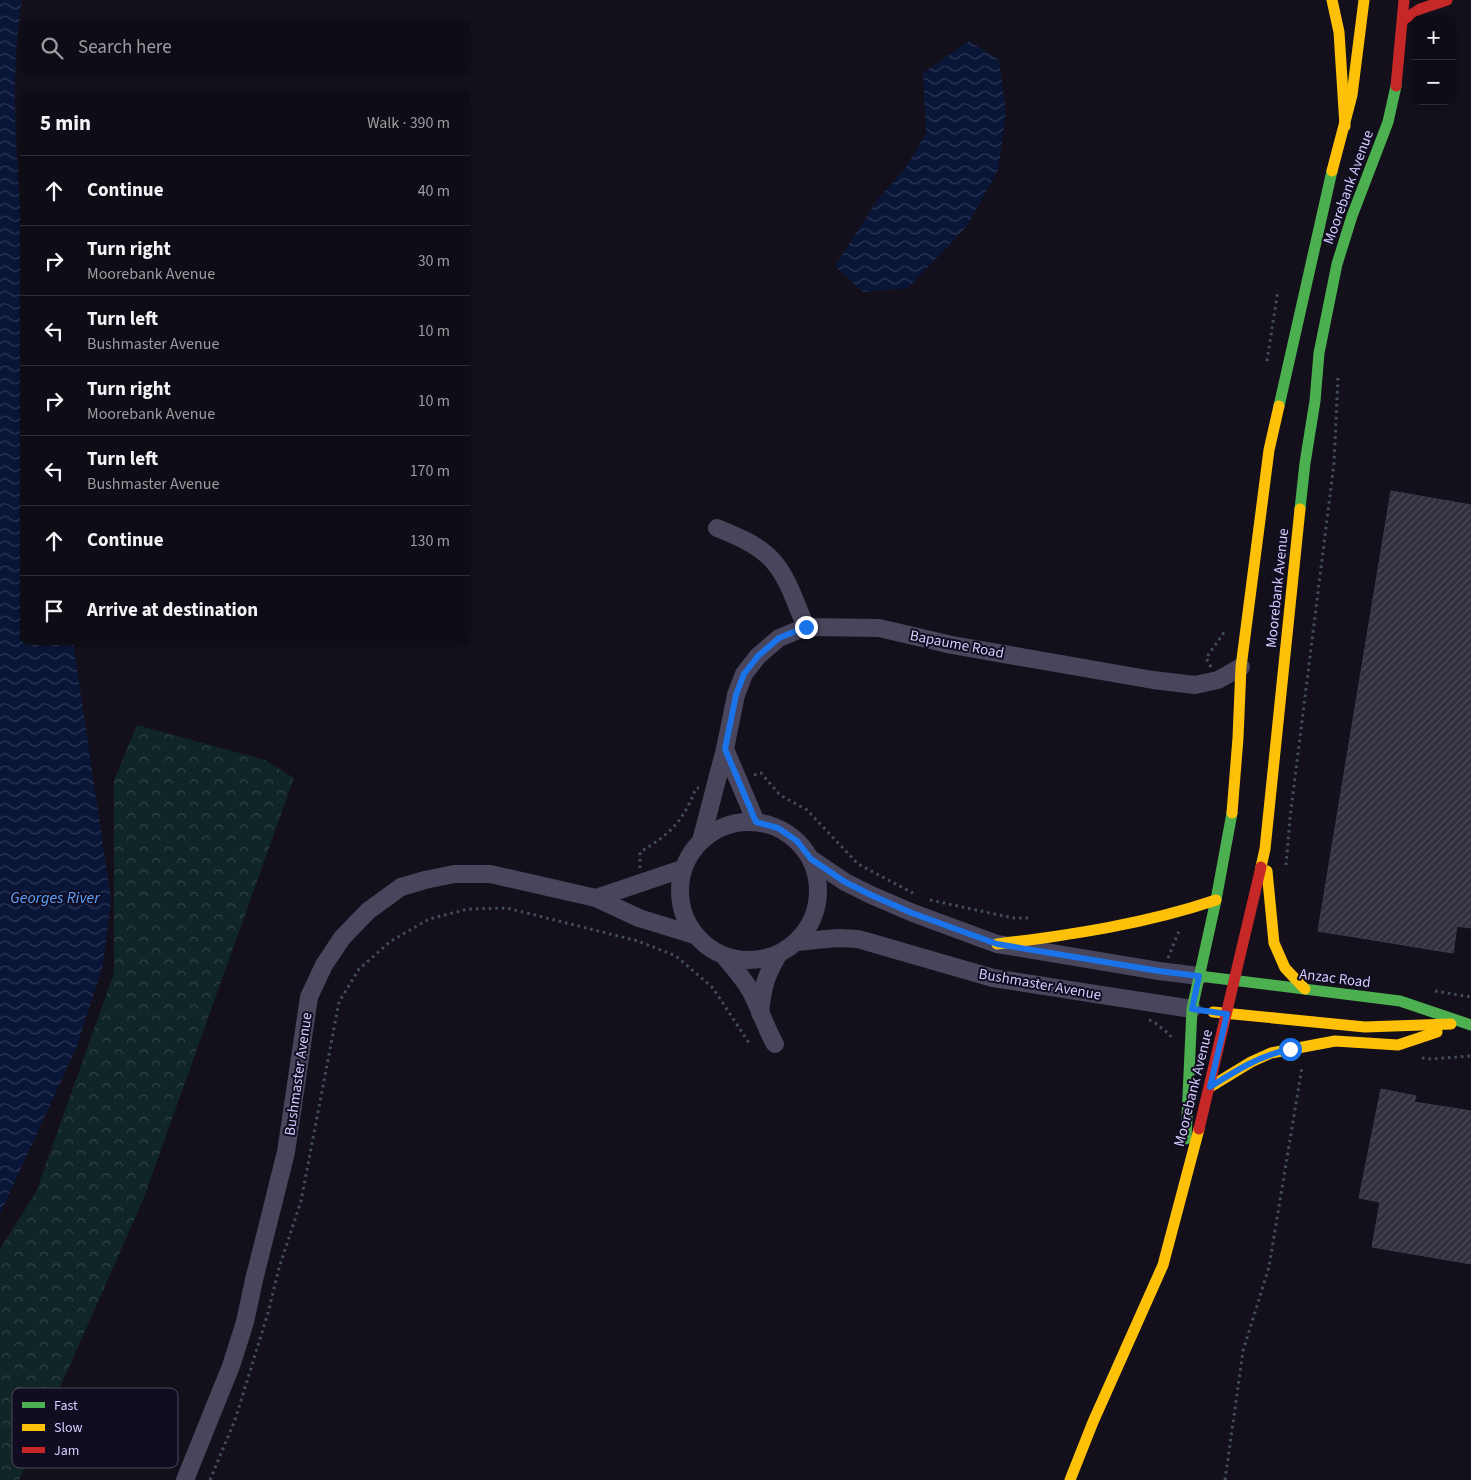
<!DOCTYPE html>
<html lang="en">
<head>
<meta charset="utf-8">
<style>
	body { margin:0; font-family:"Source Sans 3",sans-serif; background:#17151d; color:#f1f3f6 }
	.controls { position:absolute; right:15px; top:15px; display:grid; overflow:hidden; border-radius:10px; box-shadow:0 1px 4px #0004 }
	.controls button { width:45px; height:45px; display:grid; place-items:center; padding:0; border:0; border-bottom:1px solid #2e2c34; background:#0e0c14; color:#f1f3f6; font:25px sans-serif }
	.stop { position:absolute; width:15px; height:15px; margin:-11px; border:4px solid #1a73e8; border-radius:50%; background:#fff }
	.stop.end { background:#1a73e8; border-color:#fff; box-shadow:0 1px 5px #0008 }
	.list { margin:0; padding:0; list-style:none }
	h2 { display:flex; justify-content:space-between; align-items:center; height:65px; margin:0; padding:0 20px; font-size:21px }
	h2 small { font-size:16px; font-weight:400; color:#9b9ba0 }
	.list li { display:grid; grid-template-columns:32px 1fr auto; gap:15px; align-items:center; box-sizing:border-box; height:70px; padding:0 20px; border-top:1px solid #2e2c34 }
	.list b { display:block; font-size:19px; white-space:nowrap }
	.list p { margin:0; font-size:16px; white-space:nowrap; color:#9b9ba0 }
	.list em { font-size:16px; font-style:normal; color:#9b9ba0 }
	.icon { flex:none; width:28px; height:28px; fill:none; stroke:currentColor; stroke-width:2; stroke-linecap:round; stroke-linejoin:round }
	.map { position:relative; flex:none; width:1471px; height:1480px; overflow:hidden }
	.search { position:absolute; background:#0e0c14; box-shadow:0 1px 4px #0004; left:20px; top:20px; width:450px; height:55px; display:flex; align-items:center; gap:12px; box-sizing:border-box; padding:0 18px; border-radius:10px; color:#9b9ba0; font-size:19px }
	.panel { position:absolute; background:#0e0c14; box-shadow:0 1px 4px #0004; left:20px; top:90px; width:450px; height:555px; border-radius:10px }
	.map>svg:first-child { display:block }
</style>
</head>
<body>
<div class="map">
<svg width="1471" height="1480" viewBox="0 0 1471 1480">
	<defs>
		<pattern id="forest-crowns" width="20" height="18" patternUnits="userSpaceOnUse" patternTransform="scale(1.25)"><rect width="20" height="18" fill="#102527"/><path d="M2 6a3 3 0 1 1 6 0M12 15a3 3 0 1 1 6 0" fill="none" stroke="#324347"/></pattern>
		<pattern id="water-waves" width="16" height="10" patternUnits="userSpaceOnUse" patternTransform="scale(1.25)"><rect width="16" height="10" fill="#0a1638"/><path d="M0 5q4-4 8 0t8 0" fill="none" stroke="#2d3756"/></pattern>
		<pattern id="building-hatch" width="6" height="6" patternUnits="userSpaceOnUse" patternTransform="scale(1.25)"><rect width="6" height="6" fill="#322e3e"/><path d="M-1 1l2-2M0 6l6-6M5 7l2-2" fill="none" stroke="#4f4b5b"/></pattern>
	</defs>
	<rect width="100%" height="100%" fill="#13101b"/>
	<path fill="url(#forest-crowns)" d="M137 725 265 760 294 778 143 1200 19 1480H0V1249L36 1192 114 973V780Z"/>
	<g fill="url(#water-waves)">
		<path d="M0 0H22C6 95 22 191 24 286 26 404 24 523 24 641H73L111 900 103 965 77 1046 0 1214Z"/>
		<path d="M969 41 999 60 1006 113 998 170 967 226 908 288 863 292 835 266 878 199 904 170 926 134 923 73Z"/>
	</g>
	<g fill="url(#building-hatch)" stroke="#403a50">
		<path d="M1391 491 1471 505V928L1457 926 1453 953 1318 931Z"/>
		<path d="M1381 1089 1416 1096 1414 1102 1471 1111V1264L1372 1247 1380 1202 1359 1198Z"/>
	</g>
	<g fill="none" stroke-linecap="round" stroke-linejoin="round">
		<g stroke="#434e5c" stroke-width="3" stroke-dasharray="2.5 4" stroke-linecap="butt">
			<path d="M1267 361 1278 290"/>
			<path d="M1211 667 1206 658 1225 631"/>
			<path d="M754 775 761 773 780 795 807 810 858 864 913 893"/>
			<path d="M1286 865 1290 818 1334 463 1338 377"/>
			<path d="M640 868V852C670 834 683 822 696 788H699"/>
			<path d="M930 900 1013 918H1032"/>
			<path d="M1168 958 1179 931"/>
			<path d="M1435 991 1471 997"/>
			<path d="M1149 1020 1154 1022 1170 1035 1171 1037"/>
			<path d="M1422 1058 1432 1059 1471 1056"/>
			<path d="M210 1480 235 1420 268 1313 279 1268 301 1201 339 1002 359 969 391 941 429 919 468 909 507 908 638 941 676 956 713 988 749 1043"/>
			<path d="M1225 1480 1243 1351 1269 1267 1302 1067"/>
		</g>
		<g stroke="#48455c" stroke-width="18">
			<path d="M717 528C737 536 759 545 773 561 789 579 796 605 806 627L879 628 952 645 1153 680 1195 685 1218 680 1241 667"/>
			<path d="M725 749 756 822"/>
			<circle cx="749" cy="891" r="69"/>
			<path d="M701 841 725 749 736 695 744 674 758 656 779 638 806 627"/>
			<path d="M811 859 845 882 871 895 913 913 997 944 1159 971 1199 976"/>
			<path d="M596 898 682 869"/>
			<path d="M796 942 837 938 858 939 993 978 1192 1009"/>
			<path d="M724 956C733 967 743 978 750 990 760 1008 765 1027 775 1044"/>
			<path d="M760 1013C763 987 765 977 778 955"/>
			<path d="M185 1480 231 1366 245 1322 254 1280 286 1152 309 997 324 965 342 938 368 911 401 887 425 880 454 874H490L596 898 639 918 694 935"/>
		</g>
		<g stroke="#4caf50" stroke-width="11">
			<path d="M1279 406 1332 171"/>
			<path d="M1300 509 1305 463 1315 401 1319 353 1337 264 1352 216 1388 122 1396 86"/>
			<path d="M1199 976 1400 1001 1471 1025"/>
			<path d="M1186 1139 1192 1009 1216 900 1232 813"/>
		</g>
		<g stroke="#ffc107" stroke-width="11">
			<path d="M1332 0 1339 32 1345 126"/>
			<path d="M1332 171 1352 95 1364 0"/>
			<path d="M1232 813 1238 738 1241 667 1269 450 1279 406"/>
			<path d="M1261 867 1265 849 1300 509"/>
			<path d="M1267 871 1274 943 1285 968 1305 989"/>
			<path d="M997 944C1071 935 1145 924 1216 900"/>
			<path d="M1213 1012 1365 1027 1451 1024"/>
			<path d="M1210 1087 1251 1062 1271 1053 1335 1041 1398 1045 1437 1032"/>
			<path d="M1070 1480 1093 1422 1163 1265 1199 1129"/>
		</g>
		<g stroke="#c62828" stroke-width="11">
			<path d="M1403 20 1420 9 1447 0"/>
			<path d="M1396 86 1404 0"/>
			<path d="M1199 1129 1261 867"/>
		</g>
	</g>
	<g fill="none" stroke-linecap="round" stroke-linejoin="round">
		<path stroke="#1a73e8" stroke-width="6" d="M806 627 779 638 758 656 744 674 736 695 725 749 756 822 778 828 797 841 811 859 845 882 871 895 912 913 997 944 1159 971 1199 976 1192 1009 1227 1014 1210 1087C1237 1070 1259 1056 1290 1049"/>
	</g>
	<g text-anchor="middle" stroke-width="4" stroke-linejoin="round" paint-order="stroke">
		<g font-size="15" fill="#d5cbff" stroke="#110c1f">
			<text transform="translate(1348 187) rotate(-70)" y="5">Moorebank Avenue</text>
			<text transform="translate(1277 588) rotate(-84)" y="5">Moorebank Avenue</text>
			<text transform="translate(957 644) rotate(11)" y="5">Bapaume Road</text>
			<text transform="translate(1335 978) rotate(7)" y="5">Anzac Road</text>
			<text transform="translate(1040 984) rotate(10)" y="5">Bushmaster Avenue</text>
			<text transform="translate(298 1074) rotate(-82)" y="5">Bushmaster Avenue</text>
			<text transform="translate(1193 1088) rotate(-76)" y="5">Moorebank Avenue</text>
		</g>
		<g font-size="16" font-style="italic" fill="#59a4fe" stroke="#110c1f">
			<text x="55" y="903">Georges River</text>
		</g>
	</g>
	<rect x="12" y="1388" width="166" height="80" rx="8" fill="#110c1f" stroke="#4c4562" stroke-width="1"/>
	<rect x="22" y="1402" width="23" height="6" fill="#4caf50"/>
	<rect x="22" y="1424" width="23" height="7" fill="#ffc107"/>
	<rect x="22" y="1447" width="23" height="6" fill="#c62828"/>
	<g font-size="14" fill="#d5cbff">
		<text x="54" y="1410">Fast</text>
		<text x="54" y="1432">Slow</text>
		<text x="54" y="1455">Jam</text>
	</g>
</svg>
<div class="controls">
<button>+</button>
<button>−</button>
</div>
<div class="stop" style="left:1290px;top:1049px"></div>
<div class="stop end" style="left:806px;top:627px"></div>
<div class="search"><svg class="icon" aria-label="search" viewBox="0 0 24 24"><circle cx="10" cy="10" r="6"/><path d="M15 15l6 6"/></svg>Search here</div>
<section class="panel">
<h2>5 min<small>Walk · 390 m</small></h2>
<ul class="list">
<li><svg class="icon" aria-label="ahead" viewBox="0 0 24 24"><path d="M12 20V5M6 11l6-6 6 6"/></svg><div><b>Continue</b></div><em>40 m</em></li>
<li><svg class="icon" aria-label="right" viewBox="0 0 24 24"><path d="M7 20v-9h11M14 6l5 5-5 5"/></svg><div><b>Turn right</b><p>Moorebank Avenue</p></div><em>30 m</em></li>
<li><svg class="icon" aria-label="left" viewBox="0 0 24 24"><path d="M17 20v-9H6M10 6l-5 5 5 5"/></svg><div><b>Turn left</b><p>Bushmaster Avenue</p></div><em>10 m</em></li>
<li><svg class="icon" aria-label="right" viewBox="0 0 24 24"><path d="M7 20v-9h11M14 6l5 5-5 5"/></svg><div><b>Turn right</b><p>Moorebank Avenue</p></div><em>10 m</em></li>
<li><svg class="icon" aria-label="left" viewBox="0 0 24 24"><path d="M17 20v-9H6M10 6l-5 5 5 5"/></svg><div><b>Turn left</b><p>Bushmaster Avenue</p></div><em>170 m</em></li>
<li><svg class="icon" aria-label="ahead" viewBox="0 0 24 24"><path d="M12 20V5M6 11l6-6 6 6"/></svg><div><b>Continue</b></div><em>130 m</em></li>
<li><svg class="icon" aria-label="arrive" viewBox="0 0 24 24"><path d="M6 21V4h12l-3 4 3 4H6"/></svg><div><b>Arrive at destination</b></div></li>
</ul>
</section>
</div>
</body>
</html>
